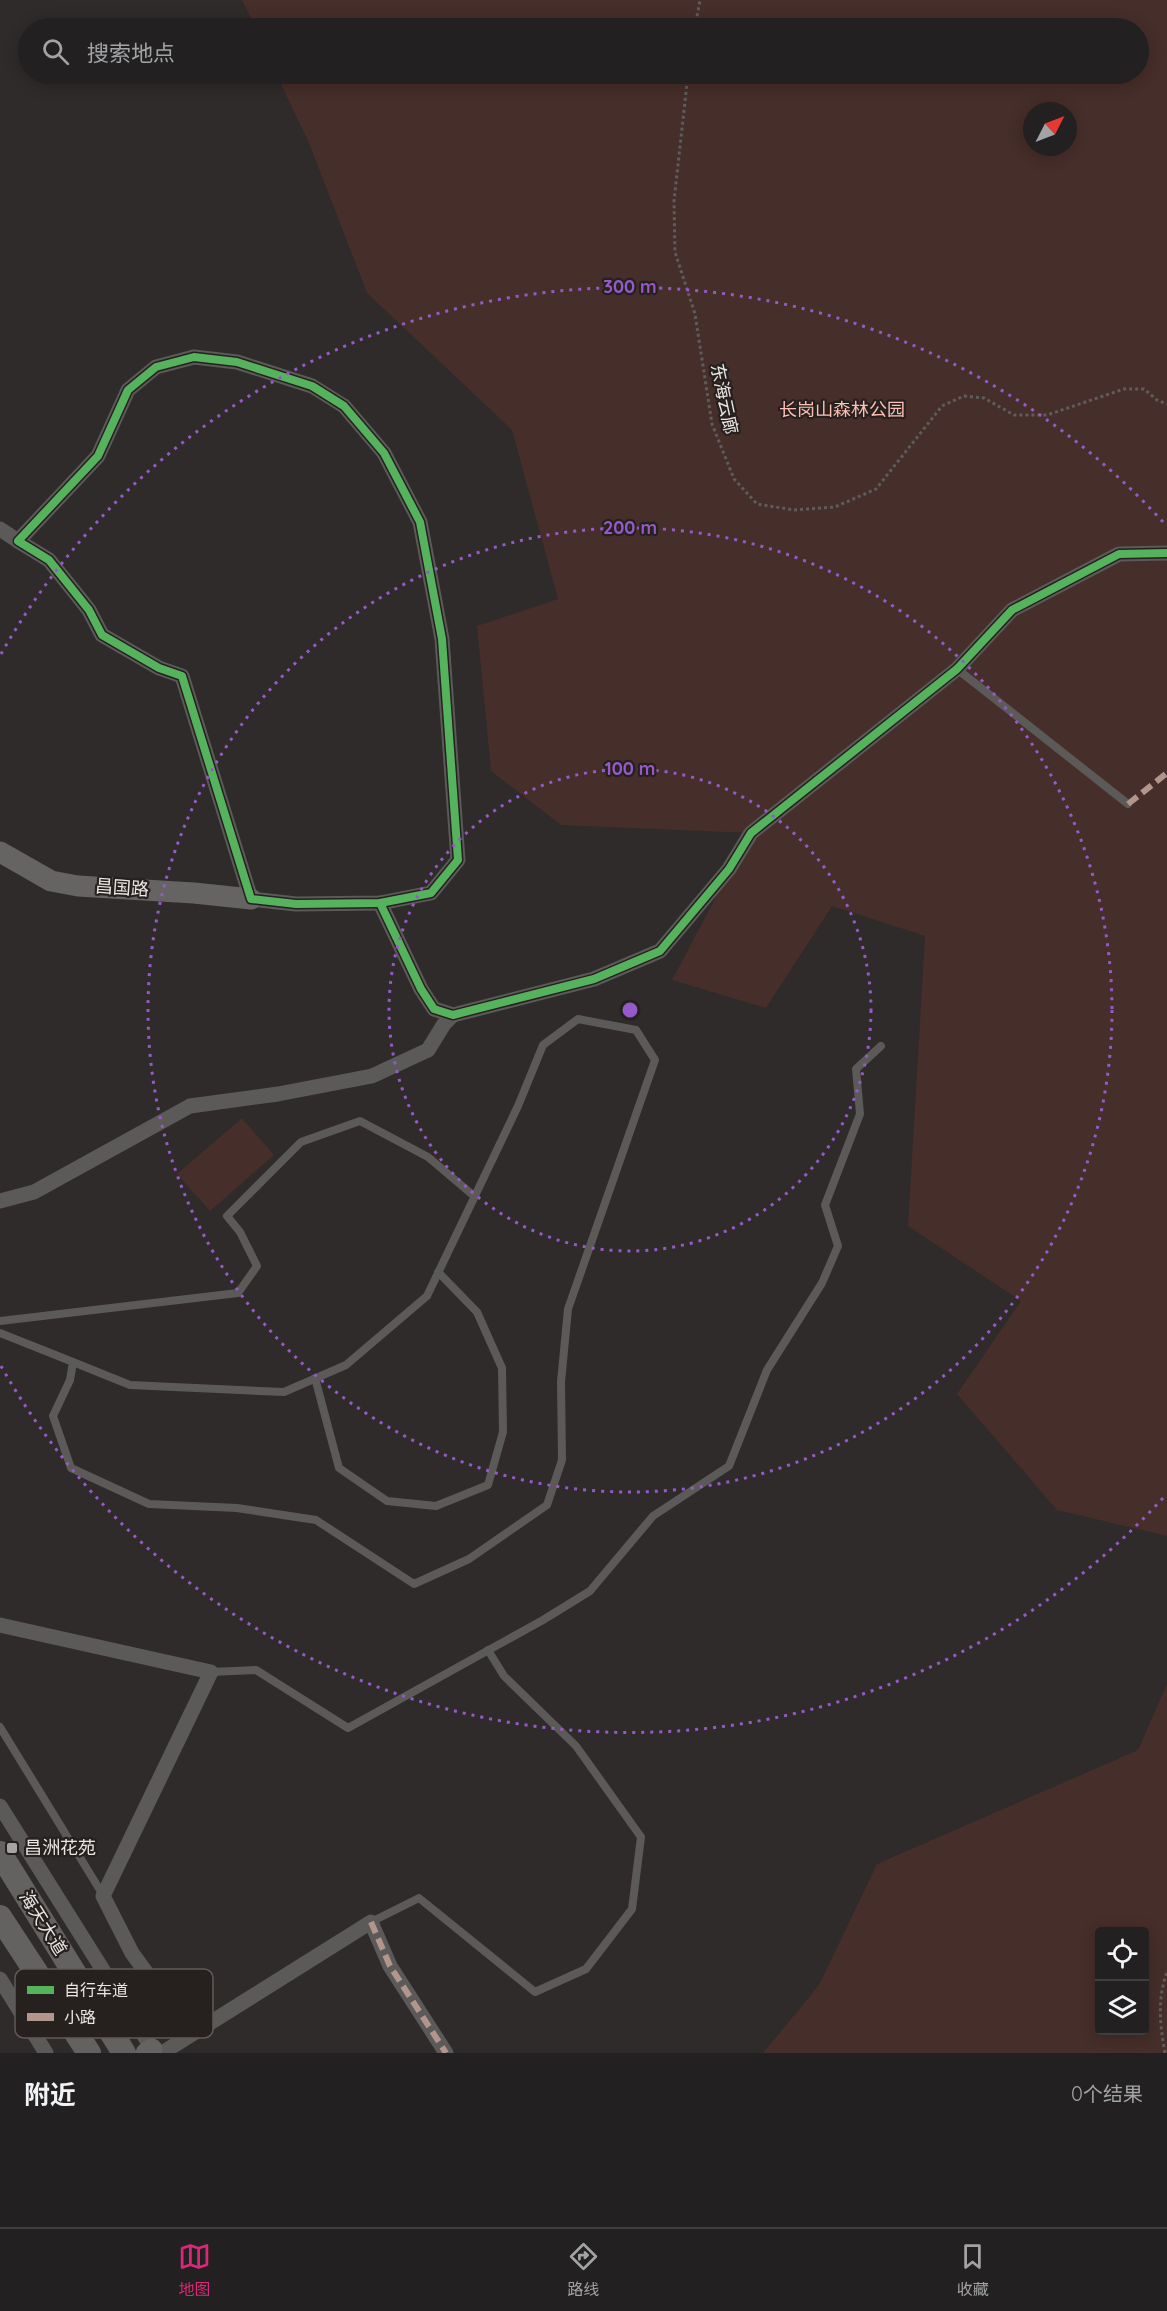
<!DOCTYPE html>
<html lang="zh">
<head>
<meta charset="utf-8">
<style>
	body { margin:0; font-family:Quicksand,"Noto Sans SC",sans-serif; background:#2a2829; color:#f1f3f6 }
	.controls { position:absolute; right:18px; bottom:18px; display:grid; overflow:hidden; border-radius:6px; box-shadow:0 3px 15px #0003 }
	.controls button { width:54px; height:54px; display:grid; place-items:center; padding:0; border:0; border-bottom:2px solid #3f3e3e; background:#222020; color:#f1f3f6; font:30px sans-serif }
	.compass { position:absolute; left:1023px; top:102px; width:54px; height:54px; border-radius:50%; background:#222020; box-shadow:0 3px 15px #0003; rotate:48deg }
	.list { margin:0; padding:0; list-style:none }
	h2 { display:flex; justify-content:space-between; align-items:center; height:78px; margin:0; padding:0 24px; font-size:26px }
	h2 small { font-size:20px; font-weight:400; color:#a2a3a5 }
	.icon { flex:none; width:33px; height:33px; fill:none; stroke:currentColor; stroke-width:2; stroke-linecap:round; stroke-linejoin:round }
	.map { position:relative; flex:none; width:1167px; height:2053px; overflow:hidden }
	.search { position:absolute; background:#222020; box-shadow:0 3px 15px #0003; left:18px; right:18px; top:18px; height:66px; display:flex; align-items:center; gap:15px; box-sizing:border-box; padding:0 21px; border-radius:33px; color:#a2a3a5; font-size:22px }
	.sheet { height:174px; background:#222020 }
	nav { display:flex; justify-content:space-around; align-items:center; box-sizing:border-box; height:84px; border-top:2px solid #3f3e3e; background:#222020; font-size:16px; color:#a2a3a5 }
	nav a { display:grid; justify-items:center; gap:3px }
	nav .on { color:#db2777 }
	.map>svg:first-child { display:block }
</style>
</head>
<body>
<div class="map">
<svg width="1167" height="2053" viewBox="0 0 1167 2053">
	<rect width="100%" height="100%" fill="#2e2b2a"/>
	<g fill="#462e2a" fill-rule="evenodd">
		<path d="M242 0H1167V1536L1057 1510 957 1394 1021 1301 908 1226 925 936 832 906 766 1008 672 980 750 833 561 825 491 771 477 626 558 599 512 430 367 293 309 143 276 74H1138V28H256ZM1032 111H1068V147H1032Z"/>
		<path d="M242 1118 274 1155 210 1211 177 1174Z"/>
		<path d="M1167 1684V2053H763L819 1985 877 1864 1138 1750ZM1100 1932H1144V2030H1100Z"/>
	</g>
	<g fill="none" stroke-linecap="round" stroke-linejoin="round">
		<g stroke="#5e5c5c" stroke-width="3" stroke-dasharray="3 3" stroke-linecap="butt">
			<path d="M695 28 700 0"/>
			<path d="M688 74 674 201 675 252 695 314 712 424 734 479 757 504 794 510 835 507 876 489 942 406 964 396 984 398 1014 415H1047L1124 389H1144L1157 400 1167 404"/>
			<path d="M1165 2053C1160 2025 1157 1999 1167 1972"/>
		</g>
		<g stroke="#5b5a59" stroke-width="8">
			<path d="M957 669 1128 804"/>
			<path d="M0 1321 238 1293 257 1266 240 1232 227 1216 301 1142 360 1121 428 1157 474 1196"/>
			<path d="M0 1333 63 1358 130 1385 284 1392 346 1365 427 1296 518 1106 543 1045 578 1019 636 1030 655 1060 568 1309 561 1382 562 1460 547 1505 469 1559 414 1584 316 1520 237 1508 149 1504 71 1468 53 1416 70 1380 73 1362"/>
			<path d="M315 1378 339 1468 387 1501 436 1506 488 1485 503 1432 502 1368 477 1312 438 1272"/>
			<path d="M211 1672 256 1670 348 1728 543 1620 590 1591 653 1516 729 1466 767 1370 822 1283 838 1246 825 1205 860 1114 856 1069 881 1046"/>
			<path d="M0 1727 103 1895"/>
			<path d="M371 1922 419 1898 535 1992 586 1969 632 1909 641 1837 576 1746 504 1676 488 1650"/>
		</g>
		<g stroke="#5b5a59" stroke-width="15">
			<path d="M194 357 237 362 312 386 344 406 384 453 420 522 442 639 458 860 431 893 380 903 296 904 251 899 182 676 159 668 102 635 89 610 49 560 18 541 98 456 128 390 156 367Z"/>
			<path d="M0 529 18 541"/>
			<path d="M380 903 421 989 434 1009 453 1015 594 979 660 951 729 869 751 833 957 669 1012 610 1119 554 1167 553"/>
			<path d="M0 1201 34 1192 190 1106 278 1094 372 1076 428 1050 444 1024 453 1015"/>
			<path d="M0 1625 211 1672 103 1896 132 1953 191 2034"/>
			<path d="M0 1806 155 2053"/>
			<path d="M0 1979 46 2053"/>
			<path d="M162 2053 371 1922 390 1966 446 2053"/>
		</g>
		<g stroke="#656463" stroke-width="21">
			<path d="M0 852 51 881 78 886 194 893 251 899"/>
			<path d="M146 2053 152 2049"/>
		</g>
		<g stroke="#646261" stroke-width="24">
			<path d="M0 1853 124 2053"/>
			<path d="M0 1917 89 2053"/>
		</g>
		<g stroke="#b2968c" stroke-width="6" stroke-dasharray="12 6" stroke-linecap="butt">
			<path d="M1128 804 1167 773"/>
			<path d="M371 1922 390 1966 446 2053"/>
		</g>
		<g stroke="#26201f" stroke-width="11">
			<g id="cycleway">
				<path d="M194 357 237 362 312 386 344 406 384 453 420 522 442 639 458 860 431 893 380 903 296 904 251 899 182 676 159 668 102 635 89 610 49 560 18 541 98 456 128 390 156 367Z"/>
				<path d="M380 903 421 989 434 1009 453 1015 594 979 660 951 729 869 751 833 957 669 1012 610 1119 554 1167 553"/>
			</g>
		</g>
		<use href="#cycleway" stroke="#56b35d" stroke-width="8"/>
	</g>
	<g fill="none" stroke="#965ac8" stroke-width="3" stroke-dasharray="3 6">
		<circle cx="630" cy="1010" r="241"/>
		<circle cx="630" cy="1010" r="482"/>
		<path d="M1163 1498A723 723 0 0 1 1 1366M1 654A723 723 0 0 1 1163 522"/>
	</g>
	<rect fill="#a8a4a3" stroke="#26201f" stroke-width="2" x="6" y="1842" width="12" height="12" rx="3"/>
	<g text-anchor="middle" stroke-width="4.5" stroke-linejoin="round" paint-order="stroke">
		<g font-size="18" fill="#e9e5e4" stroke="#26201f">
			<text transform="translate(724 399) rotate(78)" y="6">东海云廊</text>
			<text transform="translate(122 888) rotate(4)" y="6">昌国路</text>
			<text transform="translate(43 1923) rotate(58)" y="6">海天大道</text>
		</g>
		<g font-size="18" fill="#fcbfb2" stroke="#26201f">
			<text x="842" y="416">长岗山森林公园</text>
		</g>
		<g font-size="18" fill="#e9e5e4" stroke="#26201f" text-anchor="start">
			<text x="24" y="1854">昌洲花苑</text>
		</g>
	</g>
	<rect x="15" y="1969" width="198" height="69" rx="9" fill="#26201f" stroke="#605b5a" stroke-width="1.5"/>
	<rect x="27" y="1986" width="27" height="8" fill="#56b35d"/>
	<rect x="27" y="2013" width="27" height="8" fill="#b2968c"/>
	<g font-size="16" fill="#e9e5e4">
		<text x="64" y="1996">自行车道</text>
		<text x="64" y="2023">小路</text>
	</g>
	<circle cx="630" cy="1010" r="9" fill="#965ac8" stroke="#26201f" stroke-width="3"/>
	<g font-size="18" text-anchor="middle" font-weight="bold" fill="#965ac8" stroke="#26201f" stroke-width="4.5" stroke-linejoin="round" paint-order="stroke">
		<text x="630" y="293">300 m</text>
		<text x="630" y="534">200 m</text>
		<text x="630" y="775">100 m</text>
	</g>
</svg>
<div class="controls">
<button><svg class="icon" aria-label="locate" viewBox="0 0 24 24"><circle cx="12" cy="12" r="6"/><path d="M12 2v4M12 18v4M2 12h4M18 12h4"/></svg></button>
<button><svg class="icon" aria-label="layers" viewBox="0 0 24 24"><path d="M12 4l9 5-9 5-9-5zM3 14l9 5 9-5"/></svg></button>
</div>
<svg class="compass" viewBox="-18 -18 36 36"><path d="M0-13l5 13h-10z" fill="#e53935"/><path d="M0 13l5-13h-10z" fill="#a2a3a5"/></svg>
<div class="search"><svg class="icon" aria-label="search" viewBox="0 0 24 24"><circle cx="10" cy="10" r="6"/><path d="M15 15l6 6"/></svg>搜索地点</div>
</div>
<section class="sheet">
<h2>附近<small>0个结果</small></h2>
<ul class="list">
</ul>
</section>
<nav>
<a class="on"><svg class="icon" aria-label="map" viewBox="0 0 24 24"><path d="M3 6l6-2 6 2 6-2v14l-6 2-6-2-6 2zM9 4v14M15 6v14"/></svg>地图</a>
<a><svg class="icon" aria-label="directions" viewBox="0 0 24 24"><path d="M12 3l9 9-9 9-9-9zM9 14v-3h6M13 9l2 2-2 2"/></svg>路线</a>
<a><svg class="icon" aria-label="saved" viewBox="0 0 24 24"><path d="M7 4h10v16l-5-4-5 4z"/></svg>收藏</a>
</nav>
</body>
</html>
